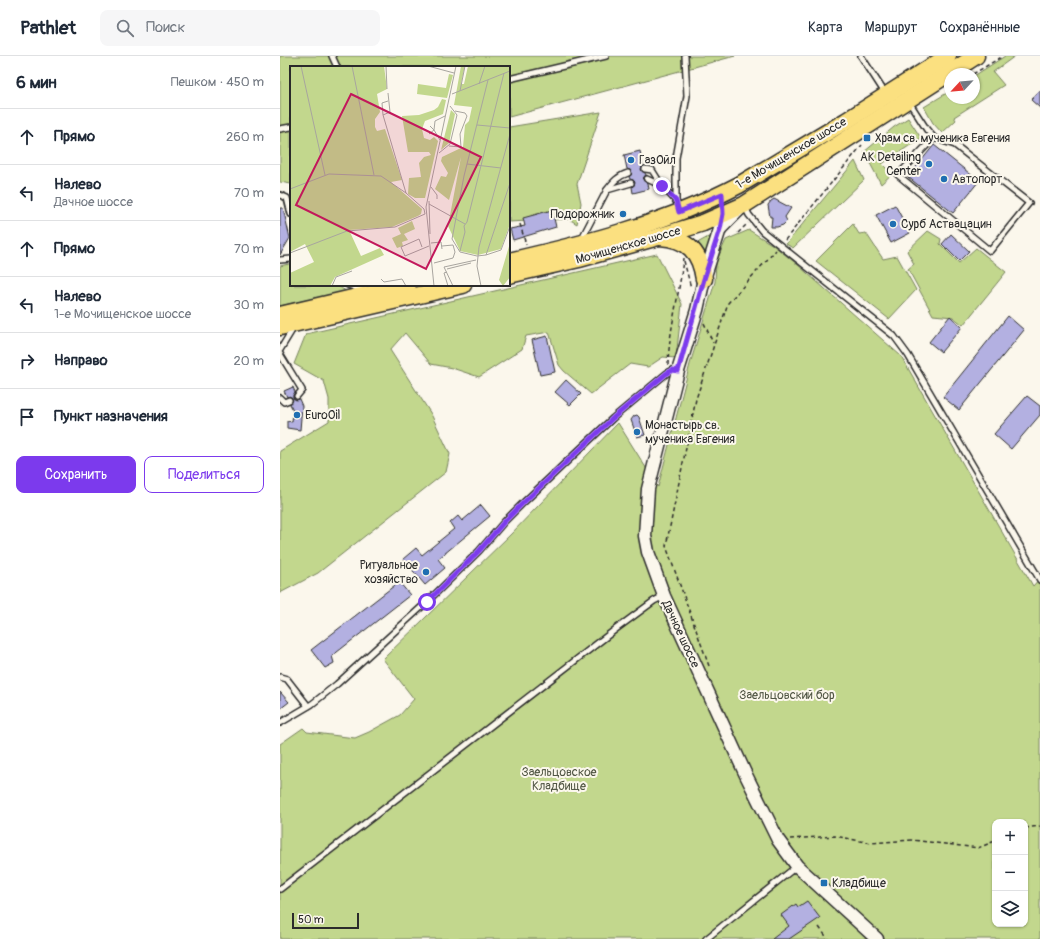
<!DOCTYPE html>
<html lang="ru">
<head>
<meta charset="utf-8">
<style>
	body { margin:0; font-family:Pangolin,sans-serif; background:#f6f6f7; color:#1f2937 }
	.controls { position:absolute; right:12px; bottom:12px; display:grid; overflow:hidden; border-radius:8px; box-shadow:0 1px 3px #0004 }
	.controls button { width:36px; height:36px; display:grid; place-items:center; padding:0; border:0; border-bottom:1px solid #e0e1e3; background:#fff; color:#1f2937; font:20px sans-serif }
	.compass { position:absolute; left:664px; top:12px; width:36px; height:36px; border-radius:50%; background:#fff; box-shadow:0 1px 3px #0004; rotate:244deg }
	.scale { position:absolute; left:12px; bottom:10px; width:67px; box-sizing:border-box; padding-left:4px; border:2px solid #2b2b2b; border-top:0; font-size:11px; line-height:14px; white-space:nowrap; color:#2b2b2b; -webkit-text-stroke:3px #fbf7ec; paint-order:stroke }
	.stop { position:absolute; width:12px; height:12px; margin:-9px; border:3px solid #7c3aed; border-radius:50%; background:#fff }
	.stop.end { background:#7c3aed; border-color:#fff; box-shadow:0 1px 4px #0008 }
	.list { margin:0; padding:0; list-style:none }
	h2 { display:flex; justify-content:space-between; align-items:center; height:52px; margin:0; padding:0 16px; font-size:17px }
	h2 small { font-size:13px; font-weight:400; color:#747a83 }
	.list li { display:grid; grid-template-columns:26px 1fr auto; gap:12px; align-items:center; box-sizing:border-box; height:56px; padding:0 16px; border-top:1px solid #e0e1e3 }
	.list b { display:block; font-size:15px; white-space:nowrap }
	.list p { margin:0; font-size:13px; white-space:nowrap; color:#747a83 }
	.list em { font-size:13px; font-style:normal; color:#747a83 }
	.actions { display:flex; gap:8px; padding:12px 16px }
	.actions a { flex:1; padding:9px 0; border:1px solid #7c3aed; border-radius:8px; text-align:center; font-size:14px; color:#7c3aed }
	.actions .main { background:#7c3aed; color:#fff }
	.icon { flex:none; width:22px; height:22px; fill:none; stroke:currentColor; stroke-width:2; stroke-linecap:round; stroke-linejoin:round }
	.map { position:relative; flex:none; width:760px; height:883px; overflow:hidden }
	header { display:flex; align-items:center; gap:24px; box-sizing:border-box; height:56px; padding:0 20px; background:#fff; border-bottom:1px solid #e0e1e3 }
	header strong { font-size:19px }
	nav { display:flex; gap:22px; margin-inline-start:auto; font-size:14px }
	.search { width:280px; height:36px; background:#f6f6f7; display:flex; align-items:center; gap:10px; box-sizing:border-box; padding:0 14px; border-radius:8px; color:#747a83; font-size:15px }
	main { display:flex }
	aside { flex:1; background:#fff }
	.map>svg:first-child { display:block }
</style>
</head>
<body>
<header>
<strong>Pathlet</strong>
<div class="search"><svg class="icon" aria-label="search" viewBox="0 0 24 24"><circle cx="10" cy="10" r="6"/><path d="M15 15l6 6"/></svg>Поиск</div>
<nav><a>Карта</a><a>Маршрут</a><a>Сохранённые</a></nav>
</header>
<main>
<aside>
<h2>6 мин<small>Пешком · 450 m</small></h2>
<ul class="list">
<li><svg class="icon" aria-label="ahead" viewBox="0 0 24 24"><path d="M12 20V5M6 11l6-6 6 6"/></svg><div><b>Прямо</b></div><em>260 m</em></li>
<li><svg class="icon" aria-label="left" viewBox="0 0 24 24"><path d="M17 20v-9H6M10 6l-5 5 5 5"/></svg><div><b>Налево</b><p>Дачное шоссе</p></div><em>70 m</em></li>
<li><svg class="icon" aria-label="ahead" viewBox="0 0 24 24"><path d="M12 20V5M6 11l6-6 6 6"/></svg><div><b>Прямо</b></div><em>70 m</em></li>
<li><svg class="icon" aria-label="left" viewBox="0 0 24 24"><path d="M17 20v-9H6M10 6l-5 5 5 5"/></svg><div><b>Налево</b><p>1-е Мочищенское шоссе</p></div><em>30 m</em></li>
<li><svg class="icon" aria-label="right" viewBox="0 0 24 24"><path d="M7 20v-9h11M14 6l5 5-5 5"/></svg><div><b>Направо</b></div><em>20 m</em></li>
<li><svg class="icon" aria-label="arrive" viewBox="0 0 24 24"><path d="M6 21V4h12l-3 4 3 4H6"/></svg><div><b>Пункт назначения</b></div></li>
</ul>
<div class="actions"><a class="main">Сохранить</a><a>Поделиться</a></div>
</aside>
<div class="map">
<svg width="760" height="883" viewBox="0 0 760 883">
	<rect width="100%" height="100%" fill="#fbf7ec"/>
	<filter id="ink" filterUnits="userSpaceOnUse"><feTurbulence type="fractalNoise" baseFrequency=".025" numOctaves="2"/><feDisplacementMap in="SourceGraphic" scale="8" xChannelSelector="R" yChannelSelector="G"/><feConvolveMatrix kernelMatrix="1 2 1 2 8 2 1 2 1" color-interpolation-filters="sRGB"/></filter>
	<g filter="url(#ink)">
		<g fill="#c2d78d" stroke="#76815c" fill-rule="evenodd">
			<path d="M0 0H455L229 61V11H11V128L0 126Z"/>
			<path d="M725 0H735L713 16 724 29 674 61 676 64 662 77 653 67 644 51 670 35V42H694V20Z"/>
			<path d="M321 56 297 128 301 147 297 168 289 163 229 166V71Z"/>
			<path d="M628 62 641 82 602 108 612 118 601 128 584 96 614 71Z"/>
			<path d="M575 105 584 124 513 192 506 188Z"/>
			<path d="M573 168 579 178 586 177 603 203 617 200 636 234 609 263 536 205Z"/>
			<path d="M469 174 493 189 518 209 621 300 753 530 760 522V883H0V688L23 672 27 676 75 682 89 676 120 659 134 643 103 603 231 478 338 367 378 431 410 308 435 226 436 206 446 184ZM715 766H745V868H715Z"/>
			<path d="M648 175 661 183 660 188 679 207 696 192 726 216 683 269 673 261 653 259 628 213 634 208 627 195Z"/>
			<path d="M430 180 427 200 426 201 412 190Z"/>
			<path d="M377 198 402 248 396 302 383 301 368 311 350 308 311 338 284 315 279 309 269 276 246 280 242 293 199 321 172 312 151 308 125 277 110 294 151 358 170 398 166 416 38 517 0 537V395L49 365V343L44 325 14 308 26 278Z"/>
			<path d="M9 208H11V229H56L66 235 0 250V210Z"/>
		</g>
		<g fill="#b3b0e1" stroke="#2b2b2b">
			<path d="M760 34V52L751 44Z"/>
			<path d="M654 89 699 125 673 157 628 121Z"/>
			<path d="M360 95 363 109 361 114 365 117 366 119 364 121 363 124 368 128 369 133 353 137 352 131 354 129 355 126 353 124 350 123 349 121 351 119 352 116 350 114 347 113 344 99Z"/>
			<path d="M494 143 511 152 505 161 507 165 503 169 497 171H491L492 161H490L488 149 491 145Z"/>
			<path d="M615 149 630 177 611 187 596 159Z"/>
			<path d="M0 152H3L10 182 0 199Z"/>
			<path d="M272 154 276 171 233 184 230 173 245 170 243 162Z"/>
			<path d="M671 178 689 195 679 205 662 188Z"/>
			<path d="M670 260 682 271 661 296 649 286Z"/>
			<path d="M728 260 744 274 679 354 663 341Z"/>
			<path d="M267 280 275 316 260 319 252 284Z"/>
			<path d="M286 324 301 338 290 349 275 336Z"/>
			<path d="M13 331 15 336 13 339V342L16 344 19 343 22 350 20 374 7 372V365L12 366 13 354 10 348 13 344 11 341H7L4 335Z"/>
			<path d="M747 340 760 350V359L731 393 714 378Z"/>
			<path d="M357 359 359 361 365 379 357 381 351 364 354 360Z"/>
			<path d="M201 449 210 460 158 503 165 512 145 529 123 503 136 492 142 499 174 473 170 467 178 460 182 465Z"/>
			<path d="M119 526 130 539 52 600 54 607 45 612 31 594Z"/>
			<path d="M0 636 9 646 0 653Z"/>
			<path d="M527 845 540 862 509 883H492L509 870 501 859 516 848 518 851Z"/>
		</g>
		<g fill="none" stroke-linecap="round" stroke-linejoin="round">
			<g stroke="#2b2b2b" stroke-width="8">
				<g id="service">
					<path d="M52 0 57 11"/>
					<path d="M581 0 605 37"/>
					<path d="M229 23 326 0"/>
					<path d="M629 46 647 74 654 82 675 89 749 147 710 195 618 119 654 82"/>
					<path d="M0 73 11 71"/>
					<path d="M365 113 372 114 382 130"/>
					<path d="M367 123 382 130 396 145"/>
					<path d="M327 134C333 126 338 120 348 117"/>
					<path d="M0 139 7 142 11 158"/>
					<path d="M465 151 469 159 482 175 614 280 628 299 760 524"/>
					<path d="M399 154 396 145V102L407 40 405 0"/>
					<path d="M301 184 327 134 351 127"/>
					<path d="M0 204 11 203"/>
					<path d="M68 229 83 234"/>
					<path d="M0 294 14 271"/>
					<path d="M0 298 22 334 17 340"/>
					<path d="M0 342 4 346 9 344"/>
					<path d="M0 621 7 623 28 650"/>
					<path d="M0 667 32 648 57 628 147 546 199 495 224 466 243 447 333 362 387 317 393 314 398 315"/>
					<path d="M0 833 336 573 374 545 384 540"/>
					<path d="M426 883 517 810"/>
				</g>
			</g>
			<g stroke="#2b2b2b" stroke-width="15">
				<path id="tertiary" d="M459 154 440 173 424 223 417 254 398 315 368 433 365 480 368 496 384 540 465 717 498 784 517 810 597 883"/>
			</g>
			<g stroke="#2b2b2b" stroke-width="19">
				<g id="primary">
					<path d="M380 181C408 183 420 196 424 223"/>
					<path d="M229 205C308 187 387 167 459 129L566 65 668 0"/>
					<path d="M229 219 299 203 378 181 423 167 464 149 696 0"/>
					<path d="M0 259 128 229"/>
					<path d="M0 271 183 229"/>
				</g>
			</g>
			<g stroke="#2b2b2b" stroke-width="1.5" stroke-dasharray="4 3" stroke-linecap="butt">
				<path d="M693 18 723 0"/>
				<path d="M240 168 246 189"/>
				<path d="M458 177 468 167"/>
				<path d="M505 184 582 89"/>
				<path d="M404 205 411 232"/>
				<path d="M424 267 433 287"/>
				<path d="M388 309C389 273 400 238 403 202"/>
				<path d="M429 610 386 490 416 343 448 247 496 194"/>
				<path d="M745 772 760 770"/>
				<path d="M510 783 555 780 591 787 632 784 698 792 715 785"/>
				<path d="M539 871 548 883"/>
			</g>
			<use href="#service" stroke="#fbf7ec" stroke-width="5"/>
			<use href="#tertiary" stroke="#fbf7ec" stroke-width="12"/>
			<use href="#primary" stroke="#fbe080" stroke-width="16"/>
		</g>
	</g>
	<g fill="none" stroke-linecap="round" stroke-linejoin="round" filter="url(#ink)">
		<path stroke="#7c3aed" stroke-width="5" d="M147 546 199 495 224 466 243 447 333 362 387 317 393 314 398 315 424 223 440 173 443 158 442 138 399 156 396 145 382 130"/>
	</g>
	<g fill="#1f6fb2" stroke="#fbf7ec" stroke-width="1.5">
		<rect x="583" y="78" width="8" height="8" rx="2"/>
		<circle cx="351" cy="104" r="4"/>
		<circle cx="649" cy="108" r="4"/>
		<circle cx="664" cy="123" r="4"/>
		<circle cx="343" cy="158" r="4"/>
		<circle cx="613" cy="168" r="4"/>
		<circle cx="17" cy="359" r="4"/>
		<circle cx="357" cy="376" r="4"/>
		<circle cx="146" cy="516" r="4"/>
		<rect x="540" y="823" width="8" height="8" rx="2"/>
	</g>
	<g text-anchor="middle" stroke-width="4" stroke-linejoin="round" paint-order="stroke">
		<g font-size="12" fill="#2b2b2b" stroke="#fbf7ec" text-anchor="start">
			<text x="595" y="86">Храм св. мученика Евгения</text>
			<text x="641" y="105" text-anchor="end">АК Detailing<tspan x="641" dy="14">Center</tspan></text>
			<text x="359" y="108">ГазОйл</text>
			<text x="672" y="127">Автопорт</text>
			<text x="335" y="162" text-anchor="end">Подорожник</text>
			<text x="621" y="172">Сурб Аствацацин</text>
			<text x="25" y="363">EuroOil</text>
			<text x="365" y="373">Монастырь св.<tspan x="365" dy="14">мученика Евгения</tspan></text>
			<text x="138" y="513" text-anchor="end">Ритуальное<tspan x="138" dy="14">хозяйство</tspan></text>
			<text x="552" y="831">Кладбище</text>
		</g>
		<g font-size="12" fill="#2b2b2b" stroke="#fbf7ec">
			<text transform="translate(511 97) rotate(-31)" y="4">1-е Мочищенское шоссе</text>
			<text transform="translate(348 189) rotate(-16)" y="4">Мочищенское шоссе</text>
			<text transform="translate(401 578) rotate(65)" y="4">Дачное шоссе</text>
		</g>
		<g font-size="12" fill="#515644" stroke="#fbf7ec">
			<text x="507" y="643">Заельцовский бор</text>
			<text x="279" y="720">Заельцовское<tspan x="279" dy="14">Кладбище</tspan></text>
		</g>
	</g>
	<g transform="translate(10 10)">
		<rect width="220" height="220" fill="#fbf7ec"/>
		<path d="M0 0H94L97 23 87 28 90 46 85 53V61L87 65 95 63 112 114 101 116 132 143 131 148 128 150 102 161 59 164 71 190 90 182 94 189 45 211 40 220H0V207L24 196 15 178 0 186ZM171 0H175L171 18H174L178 0H220V158L211 183 188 189 170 185 158 160 171 91 159 134 145 123 151 110 156 111 158 107 151 95 152 91 173 81 175 59 179 55 182 41 164 39ZM159 8 163 9 157 32 127 28 128 18 156 22ZM152 33 156 34 153 48 135 55 132 63 134 72 140 74 144 71 148 75 135 132H125L118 128 119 112 131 111 129 97 134 91 141 89 139 86H118L112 50 129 49 144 44 148 41ZM161 44 165 48 159 77 151 84ZM122 155 125 163 114 168 118 174 112 176 113 180 107 182 102 172 111 168 108 162ZM220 177V211L213 220 209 214Z" fill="#c2d78d"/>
		<path fill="none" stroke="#a8a59f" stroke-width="1" d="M11 0 35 109M62 0 84 109M96 0 97 23M138 0 164 7M198 14 174 110 162 173 170 186 187 190 196 189 211 184 220 160M189 18 195 0M170 25 175 0M162 28 220 5M98 35 92 37 93 49 116 127M93 49 100 46 98 27M187 59 220 62M139 68 144 64 140 60M150 74 144 64 145 55 155 50M159 80 171 81 170 68 177 50 175 47 165 45M149 87 160 78 167 49 160 40M177 98 211 102M141 121 147 129V133M0 123 39 108 91 110 116 127 134 143 135 148 105 161 57 165 0 187M139 135 140 168M139 138 175 158M141 177 151 176 152 183M132 181 129 173 111 181 115 190 139 180M170 185 175 166 174 160 177 156 214 7M196 189 220 117M144 197 163 192 165 186 163 179 152 180M157 203 181 197M157 206 154 207 158 220M91 213 94 216 112 213 116 220M42 220 46 211 62 205M144 220 136 141 166 0M163 220 154 201 186 194M191 220 187 200 189 181 220 68"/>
		<path fill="#c2185b" fill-opacity="0.15" stroke="#c2185b" stroke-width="2" d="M61 28 191 91 136 203 6 139Z"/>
		<rect width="220" height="220" fill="none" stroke="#2b2b2b" stroke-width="2"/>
	</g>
</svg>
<div class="controls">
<button>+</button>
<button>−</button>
<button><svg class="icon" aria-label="layers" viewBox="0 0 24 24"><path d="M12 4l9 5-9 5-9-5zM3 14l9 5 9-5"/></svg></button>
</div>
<svg class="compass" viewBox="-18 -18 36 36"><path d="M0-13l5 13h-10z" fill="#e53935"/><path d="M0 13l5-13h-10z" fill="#747a83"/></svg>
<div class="scale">50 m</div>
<div class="stop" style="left:147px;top:546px"></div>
<div class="stop end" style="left:382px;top:130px"></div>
</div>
</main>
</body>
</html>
